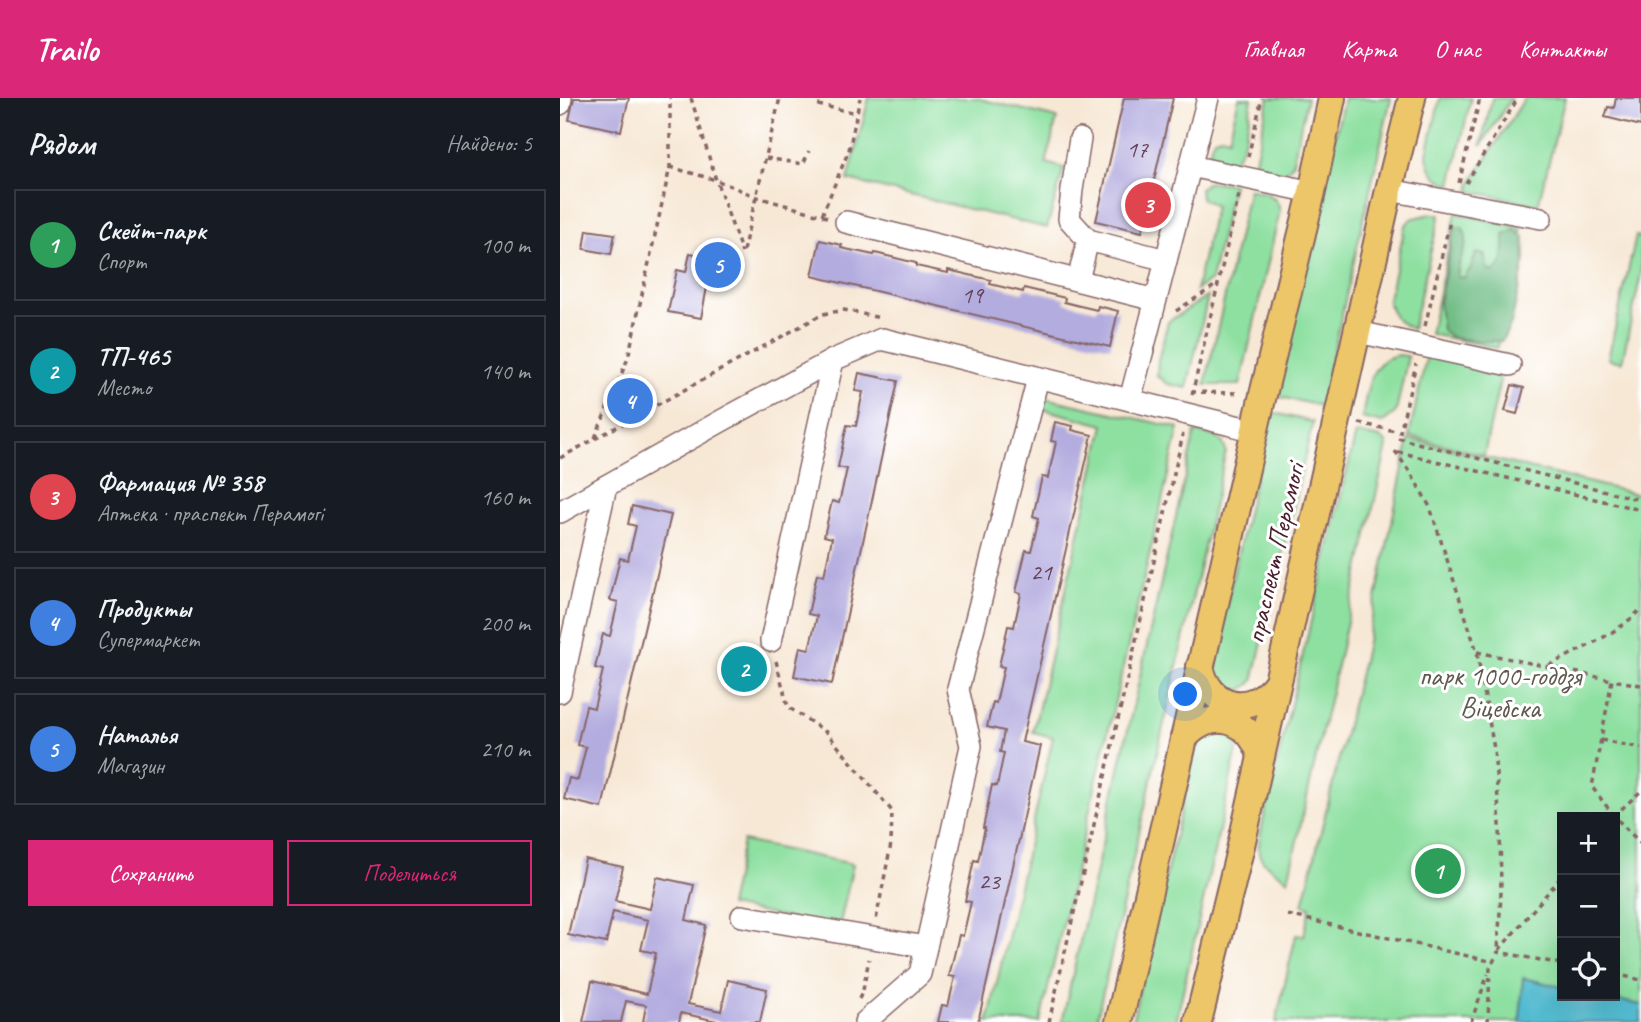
<!DOCTYPE html>
<html lang="ru">
<head>
<meta charset="utf-8">
<style>
	body { margin:0; font-family:Caveat,sans-serif; background:#20242c; color:#f1f3f6 }
	.controls { position:absolute; right:21px; bottom:21px; display:grid; overflow:hidden; border-radius:0px; box-shadow:0 7px 28px #0002 }
	.controls button { width:63px; height:63px; display:grid; place-items:center; padding:0; border:0; border-bottom:2px solid #363941; background:#171b24; color:#f1f3f6; font:35px sans-serif }
	.you { position:absolute; left:626px; top:597px; width:24px; height:24px; margin:-18px; border:5px solid #fff; border-radius:50%; background:#1a73e8; box-shadow:0 0 0 10px #1a73e833 }
	.badge { display:grid; place-items:center; width:46px; height:46px; border-radius:50%; background:#db2777; color:#fff; font-size:23px; font-weight:700 }
	.pin { position:absolute; translate:-50% -50%; border:4px solid #fff; box-shadow:0 2px 7px #0006 }
	.list { margin:0; padding:0; list-style:none }
	h2 { display:flex; justify-content:space-between; align-items:center; height:91px; margin:0; padding:0 28px; font-size:30px }
	h2 small { font-size:23px; font-weight:400; color:#9ea1a6 }
	.list li { display:grid; grid-template-columns:46px 1fr auto; gap:21px; align-items:center; box-sizing:border-box; height:112px; margin:0 14px 14px; padding:0 14px; border:2px solid #363941; border-radius:0px }
	.list b { display:block; font-size:26px; white-space:nowrap }
	.list p { margin:0; font-size:23px; white-space:nowrap; color:#9ea1a6 }
	.list em { font-size:23px; font-style:normal; color:#9ea1a6 }
	.actions { display:flex; gap:14px; padding:21px 28px }
	.actions a { flex:1; padding:16px 0; border:2px solid #db2777; border-radius:0px; text-align:center; font-size:24px; color:#db2777 }
	.actions .main { background:#db2777; color:#fff }
	.icon { flex:none; width:38px; height:38px; fill:none; stroke:currentColor; stroke-width:2; stroke-linecap:round; stroke-linejoin:round }
	.map { position:relative; flex:none; width:1081px; height:924px; overflow:hidden }
	header { display:flex; align-items:center; gap:42px; box-sizing:border-box; height:98px; padding:0 35px; background:#db2777; color:#fff }
	header strong { font-size:33px }
	nav { display:flex; gap:38px; margin-inline-start:auto; font-size:24px }
	main { display:flex }
	aside { flex:1; background:#171b24 }
	.map>svg:first-child { display:block }
</style>
</head>
<body>
<header>
<strong>Trailo</strong>
<nav><a>Главная</a><a>Карта</a><a>О нас</a><a>Контакты</a></nav>
</header>
<main>
<aside>
<h2>Рядом<small>Найдено: 5</small></h2>
<ul class="list">
<li><span class="badge" style="background:#2e9e5b">1</span><div><b>Скейт-парк</b><p>Спорт</p></div><em>100 m</em></li>
<li><span class="badge" style="background:#0f9aa8">2</span><div><b>ТП-465</b><p>Место</p></div><em>140 m</em></li>
<li><span class="badge" style="background:#e0444e">3</span><div><b>Фармация № 358</b><p>Аптека · праспект Перамогі</p></div><em>160 m</em></li>
<li><span class="badge" style="background:#3f7fe0">4</span><div><b>Продукты</b><p>Супермаркет</p></div><em>200 m</em></li>
<li><span class="badge" style="background:#3f7fe0">5</span><div><b>Наталья</b><p>Магазин</p></div><em>210 m</em></li>
</ul>
<div class="actions"><a class="main">Сохранить</a><a>Поделиться</a></div>
</aside>
<div class="map">
<svg width="1081" height="924" viewBox="0 0 1081 924">
	<rect width="100%" height="100%" fill="#fff"/>
	<filter id="ink" filterUnits="userSpaceOnUse"><feTurbulence type="fractalNoise" baseFrequency=".0143" numOctaves="2"/><feDisplacementMap in="SourceGraphic" scale="14" xChannelSelector="R" yChannelSelector="G"/><feConvolveMatrix kernelMatrix="1 2 1 2 8 2 1 2 1" color-interpolation-filters="sRGB"/></filter>
	<filter id="wash" filterUnits="userSpaceOnUse"><feTurbulence type="fractalNoise" baseFrequency=".00686" numOctaves="4" result="noise"/><feDisplacementMap in="SourceGraphic" scale="28" xChannelSelector="R" yChannelSelector="G"/><feGaussianBlur stdDeviation="1.57" result="paint"/><feColorMatrix in="noise" values="0 0 0 0 0 0 0 0 0 0 0 0 0 0 0 0 0 1.4 0 .05"/><feComposite in="paint" operator="in"/></filter>
	<g filter="url(#wash)">
		<rect width="100%" height="100%" fill="#f7e8d5"/>
		<g fill="#8ee0a1" stroke="#6c8066" stroke-width="2">
			<path d="M309 0H416L497 20 486 65 504 70 487 130 288 82Z"/>
			<path d="M679 0H692C688 22 687 50 671 66 662 65 656 63 650 57L651 47 654 40 661 38 669 40Z"/>
			<path d="M709 0H747L732 67C720 82 710 75 693 71Z"/>
			<path d="M784 0H831L761 308 716 298Z"/>
			<path d="M880 0H911L891 87C876 82 868 72 867 56Z"/>
			<path d="M932 0H951L921 48Z"/>
			<path d="M965 0H1005L978 107 910 93 912 83Z"/>
			<path d="M656 84 673 86 651 182 636 192 655 108 641 100 640 91 646 85Z"/>
			<path d="M689 91C704 94 717 97 720 112L680 287H645Z"/>
			<path d="M896 115 962 130 937 250 870 236Z"/>
			<path d="M871 116H880L852 231C838 225 831 217 828 202L845 128 851 121Z"/>
			<path d="M1076 138 1081 139V176L1062 264 1048 261Z"/>
			<path d="M648 198 627 290 608 286 597 278 598 262 608 224Z"/>
			<path d="M867 256 942 272 924 357 849 338Z"/>
			<path d="M839 257 848 258 836 314 822 325 802 320C807 295 808 261 839 257Z"/>
			<path d="M481 299 619 330 480 924H428L493 639 473 634 544 327 479 310Z"/>
			<path d="M710 314 753 324 693 583C686 591 679 594 669 593L651 574Z"/>
			<path d="M635 334C649 337 662 337 666 353L536 924H502Z"/>
			<path d="M796 335 820 340 827 345 826 353 728 782C692 757 696 761 704 719Z"/>
			<path d="M849 341 1081 397V907L1039 898H1055V719H1002V889L963 880 960 924H716L736 837 744 838 750 809 743 807 805 554Z"/>
			<path d="M651 632 669 636 675 644 677 652 616 924H572L637 642Z"/>
			<path d="M183 743 293 766 279 830 169 808Z"/>
		</g>
		<path fill="#72be87" stroke="#5e6e59" stroke-width="2" d="M895 129H902C911 144 903 151 899 166 898 170 898 174 897 179L904 180 912 168 916 155 925 157 927 171 933 174C946 166 944 151 944 137L955 132 964 139 965 162 951 226 942 243H922L892 240 882 232 879 204Z"/>
		<path fill="#52bbd0" stroke="#4e6d7e" stroke-width="2" d="M963 880 1002 889V898H1039L1081 907V924H960Z"/>
		<g id="blocks">
			<g fill="#b3acdf">
				<path d="M14 0H69L61 33 9 22Z"/>
				<path d="M564 0H613L582 134 536 123Z"/>
				<path d="M1056 0H1081V28L1045 19 1048 9 1054 10Z"/>
				<path d="M27 132 55 136 51 156 24 151Z"/>
				<path d="M260 142 282 147 281 150 314 157 315 155 356 165V168L388 175V172L431 182 430 186 463 194 464 190 505 200 504 204 520 208 537 212 538 208 558 213 550 249 252 178Z"/>
				<path d="M130 155 159 161 154 186 148 184 141 220 108 214 117 172 126 174Z"/>
				<path d="M299 275 338 283 272 586 234 578 240 549 249 551 257 518 248 516 257 476 264 478 272 440 264 438 272 403 279 405 287 371 278 369 287 327 296 328 300 308 303 294 295 293Z"/>
				<path d="M952 287 964 290 957 316 945 313Z"/>
				<path d="M73 291 82 307 67 315 58 299Z"/>
				<path d="M495 324 513 328 512 332 532 337 462 644 480 648 418 924H378L382 907 388 908 395 879 389 878 399 837 403 838 411 804 405 803 414 762 418 763 425 730H423L432 687 437 688 444 655 440 654 444 633 427 629 433 604 436 605 444 569 439 568 448 528 454 529 461 496 456 494 466 452 471 453 479 420 473 418 482 379 488 380 496 344 491 343Z"/>
				<path d="M72 408 111 417 42 710 4 701 9 680 18 682 26 649 17 647 26 608 34 610 43 572 35 570 43 536 50 538 58 504 50 502 60 460 68 462 76 428 68 426Z"/>
				<path d="M170 559 203 567 198 584 166 576Z"/>
				<path d="M25 761 63 769 55 803 90 811 97 779 134 787 126 822 146 827 128 906 161 913 168 882 207 891 200 924H161L121 915 119 924H83L86 907 66 903 61 924H23L32 883 87 896 96 855 81 852 88 822 53 814 46 845 8 837Z"/>
			</g>
		</g>
	</g>
	<g filter="url(#ink)">
		<use href="#blocks" fill-opacity="0" stroke="#876566" stroke-width="2"/>
		<g fill="none" stroke-linecap="round" stroke-linejoin="round">
			<g stroke="#876566" stroke-width="24">
				<g id="minor">
					<path d="M0 6 1 0"/>
					<path d="M520 41 512 92 509 121 528 142 606 162"/>
					<path d="M630 68 752 94"/>
					<path d="M829 92 981 120"/>
					<path d="M286 124 595 202"/>
					<path d="M518 182 528 142"/>
					<path d="M798 234 950 267"/>
					<path d="M570 302 648 0"/>
					<path d="M0 414 163 322 273 262 322 241 696 333"/>
					<path d="M211 543 273 262"/>
					<path d="M0 594 46 388"/>
					<path d="M182 818 366 849"/>
					<path d="M305 924 360 876 411 648 398 591 478 280"/>
				</g>
			</g>
			<g stroke="#876566" stroke-width="30">
				<g id="major">
					<path d="M640 568C648 611 692 619 717 585"/>
					<path d="M624 640C650 609 690 619 701 658"/>
					<path d="M559 924 702 301 752 94 772 0"/>
					<path d="M638 924 680 752 829 92 852 0"/>
				</g>
			</g>
			<g stroke="#876566" stroke-width="3.5" stroke-dasharray="5 5" stroke-linecap="butt">
				<path d="M131 0 156 82 182 155"/>
				<path d="M258 7 297 15"/>
				<path d="M688 59 702 0"/>
				<path d="M206 60 243 66 249 53"/>
				<path d="M110 69 156 82 197 99 267 119"/>
				<path d="M899 85 920 0"/>
				<path d="M906 85 958 0"/>
				<path d="M262 117 289 52 300 0"/>
				<path d="M183 153 220 0"/>
				<path d="M616 213 656 187"/>
				<path d="M865 228 890 123"/>
				<path d="M631 294 677 295"/>
				<path d="M632 297 679 97"/>
				<path d="M799 325 840 334 856 266"/>
				<path d="M35 340 68 260 110 69V0"/>
				<path d="M838 340 1081 402"/>
				<path d="M835 353 852 377 870 409 917 554 934 651 940 726 941 794 938 854"/>
				<path d="M838 354 1081 412"/>
				<path d="M0 360 263 216 284 212 320 220"/>
				<path d="M917 554 1052 582"/>
				<path d="M216 563 228 609 266 634 332 713 331 746 316 822"/>
				<path d="M989 567C1014 555 1065 532 1081 510"/>
				<path d="M1081 587 1052 582 1032 689 1054 718 1081 746"/>
				<path d="M1041 642 1081 650"/>
				<path d="M1054 718 1081 693"/>
				<path d="M728 817 934 864"/>
				<path d="M939 852 1002 778"/>
				<path d="M1055 876 1081 882"/>
				<path d="M299 901 303 892 309 861"/>
				<path d="M489 924 623 336"/>
				<path d="M911 924 928 876"/>
				<path d="M928 924 930 870 938 854 1002 866"/>
			</g>
			<use href="#minor" stroke="#fff" stroke-width="21"/>
			<use href="#major" stroke="#ecc669" stroke-width="26"/>
		</g>
	</g>
	<g text-anchor="middle" stroke-width="6" stroke-linejoin="round" paint-order="stroke">
		<g font-size="24" fill="#644258">
			<text x="577" y="59">17</text>
			<text x="412" y="205">19</text>
			<text x="481" y="482">21</text>
			<text x="429" y="791">23</text>
		</g>
		<g font-size="28" fill="#4a1f2b" stroke="#fff">
			<text transform="translate(714 455) rotate(-77)" y="10">праспект Перамогі</text>
		</g>
		<g font-size="28" fill="#5e594e" stroke="#fff">
			<text x="940" y="587">парк 1000-годдзя<tspan x="940" dy="32">Віцебска</tspan></text>
		</g>
	</g>
</svg>
<div class="controls">
<button>+</button>
<button>−</button>
<button><svg class="icon" aria-label="locate" viewBox="0 0 24 24"><circle cx="12" cy="12" r="6"/><path d="M12 2v4M12 18v4M2 12h4M18 12h4"/></svg></button>
</div>
<div class="you"></div>
<div class="pin badge" style="left:878px;top:773px;background:#2e9e5b">1</div>
<div class="pin badge" style="left:184px;top:571px;background:#0f9aa8">2</div>
<div class="pin badge" style="left:588px;top:107px;background:#e0444e">3</div>
<div class="pin badge" style="left:70px;top:303px;background:#3f7fe0">4</div>
<div class="pin badge" style="left:158px;top:167px;background:#3f7fe0">5</div>
</div>
</main>
</body>
</html>
